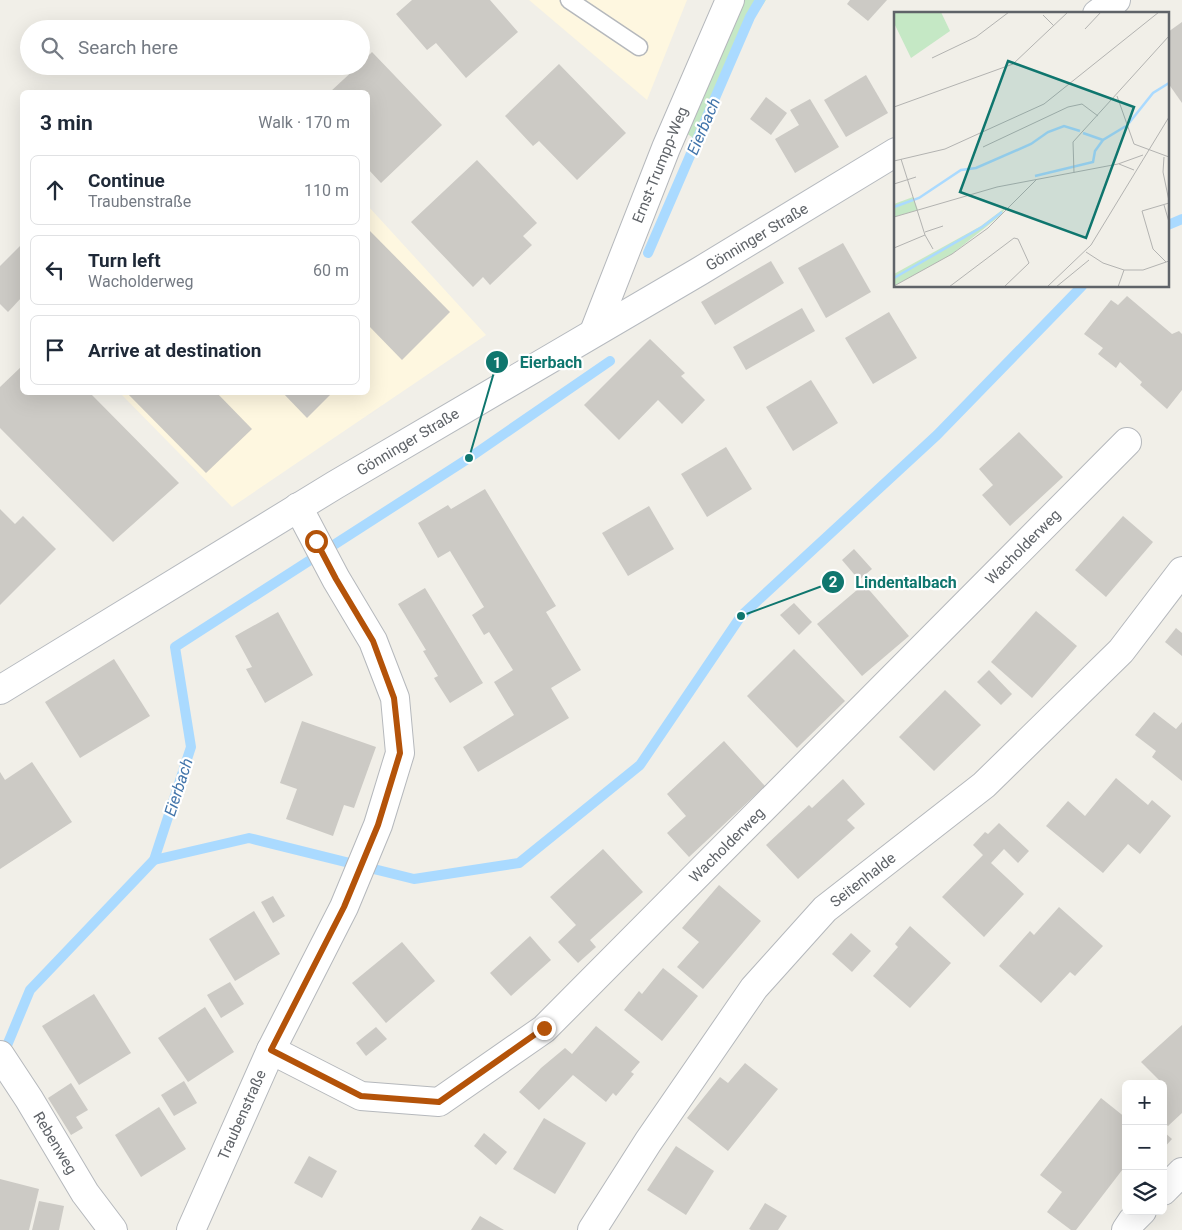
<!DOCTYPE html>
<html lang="en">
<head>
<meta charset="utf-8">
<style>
	body { margin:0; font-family:Roboto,sans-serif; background:#f2f2f3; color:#1f2937 }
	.controls { position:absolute; right:15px; bottom:15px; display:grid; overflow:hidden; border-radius:8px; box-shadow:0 5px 20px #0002 }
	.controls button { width:45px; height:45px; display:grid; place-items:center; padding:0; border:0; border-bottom:1px solid #e0e1e3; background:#fff; color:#1f2937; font:25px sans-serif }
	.stop { position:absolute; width:15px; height:15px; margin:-11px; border:4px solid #b45309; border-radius:50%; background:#fff }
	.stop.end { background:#b45309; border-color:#fff; box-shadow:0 1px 5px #0008 }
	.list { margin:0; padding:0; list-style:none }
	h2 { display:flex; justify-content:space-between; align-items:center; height:65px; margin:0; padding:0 20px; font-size:21px }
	h2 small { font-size:16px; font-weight:400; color:#747a83 }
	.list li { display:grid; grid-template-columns:32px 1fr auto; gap:15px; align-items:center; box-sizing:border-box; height:70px; margin:0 10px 10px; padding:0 10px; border:1px solid #e0e1e3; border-radius:8px }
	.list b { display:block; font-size:19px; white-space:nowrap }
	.list p { margin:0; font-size:16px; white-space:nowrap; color:#747a83 }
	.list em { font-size:16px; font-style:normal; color:#747a83 }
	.icon { flex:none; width:28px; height:28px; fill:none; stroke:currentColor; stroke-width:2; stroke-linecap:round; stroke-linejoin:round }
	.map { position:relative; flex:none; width:1182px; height:1230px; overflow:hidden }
	.search { position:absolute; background:#fff; box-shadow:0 5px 20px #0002; left:20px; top:20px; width:350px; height:55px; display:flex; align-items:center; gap:12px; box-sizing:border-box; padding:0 18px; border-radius:28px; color:#747a83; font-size:19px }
	.panel { position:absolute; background:#fff; box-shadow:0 5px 20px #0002; left:20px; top:90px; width:350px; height:305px; border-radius:8px }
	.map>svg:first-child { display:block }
</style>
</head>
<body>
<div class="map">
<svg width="1182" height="1230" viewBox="0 0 1182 1230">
	<rect width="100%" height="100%" fill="#f1efe8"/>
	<g fill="#fef7e0">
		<path d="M529 0H687L647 100Z"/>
		<path d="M368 206 486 335 232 507 120 393 368 392Z"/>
	</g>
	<path fill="#c5e8c5" d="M742 0H766L755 16 698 141 680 129Z"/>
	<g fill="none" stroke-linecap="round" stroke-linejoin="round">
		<g stroke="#aadaff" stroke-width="10">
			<path d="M1168 225 1182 219"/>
			<path d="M648 253 750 17 760 0"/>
			<path d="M154 860 249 838 414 879 519 863 640 765 741 616 937 435 1082 286"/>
			<path d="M3 1055 30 990 154 860 191 747 175 647 469 458 610 361"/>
		</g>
	</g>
	<g fill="#cccac5">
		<path d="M412 0H490L518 32 466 78 436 43 427 50 396 14Z"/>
		<path d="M850 0H887L868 21 847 4Z"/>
		<path d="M1182 22V103L1168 83V32Z"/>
		<path d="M372 52 442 125 381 183 368 169V92H330L358 66H361V63Z"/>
		<path d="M559 64 626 133 577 180 539 141 533 146 505 116Z"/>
		<path d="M866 75 888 113 846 137 824 100Z"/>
		<path d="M766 97 787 113 771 135 750 119Z"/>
		<path d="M810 99 839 147 795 173 775 139 799 125 790 110Z"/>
		<path d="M477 160 537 223 523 236 532 245 490 285 483 277 473 287 411 222Z"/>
		<path d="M368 229 450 312 402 360 368 325Z"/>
		<path d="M843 243 871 292 826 318 798 268Z"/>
		<path d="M22 244V297L8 312 0 304V266Z"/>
		<path d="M771 261 784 283 715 325 701 302Z"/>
		<path d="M1127 296 1172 334 1179 331 1182 334V390L1167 409 1140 385 1142 382 1120 362 1116 368 1098 354 1103 348 1084 334 1111 300 1118 305Z"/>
		<path d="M802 308 815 331 746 370 733 347Z"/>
		<path d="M889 312 917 358 873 384 845 338Z"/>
		<path d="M650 339 685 373 681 376 705 400 682 424 658 400 619 440 584 405Z"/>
		<path d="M22 366V392H89L179 483 113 542 0 428V387Z"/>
		<path d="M811 380 838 423 793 451 766 407Z"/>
		<path d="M126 392H216L252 429 206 473Z"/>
		<path d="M282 392H333L307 418Z"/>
		<path d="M1019 432 1063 477 1010 526 982 495 993 485 979 469Z"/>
		<path d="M726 447 752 489 707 517 681 474Z"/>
		<path d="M485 489 556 606 546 612 581 670 551 688 569 718 478 772 463 747 514 715 494 682 513 670 489 632 484 635 472 615 484 607 450 551 438 558 418 523 448 505 451 509Z"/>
		<path d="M649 506 674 549 628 576 602 533Z"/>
		<path d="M0 509 15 524 23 516 56 549 0 605Z"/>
		<path d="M1123 516 1153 542 1106 597 1075 570Z"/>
		<path d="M854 549 872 569 859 580 842 560Z"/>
		<path d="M864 584 909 636 862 676 817 624Z"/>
		<path d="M425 588 483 683 450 703 434 678 438 676 423 651 426 650 398 604Z"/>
		<path d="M794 603 812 622 799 635 780 615Z"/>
		<path d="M1036 611 1077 646 1032 698 991 662Z"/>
		<path d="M278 612 313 675 265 703 246 669 252 667 235 636Z"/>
		<path d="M1176 628 1182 633V656L1165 642Z"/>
		<path d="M794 649 845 701 797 748 747 696Z"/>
		<path d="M114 659 150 716 80 758 45 702Z"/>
		<path d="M989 670 1012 694 1001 705 977 682Z"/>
		<path d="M945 690 981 725 934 771 899 737Z"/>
		<path d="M1154 712 1176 729 1182 722V781L1152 757 1156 751 1135 735Z"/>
		<path d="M302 721 376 747 354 808 344 805 333 836 286 819 297 789 280 783Z"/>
		<path d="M724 741 765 786 689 857 667 833 686 816 667 794Z"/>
		<path d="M32 762 72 822 0 869V772L5 780Z"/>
		<path d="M1116 778 1148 805 1152 800 1171 816 1140 854 1128 844 1103 873 1046 826 1068 801 1085 816Z"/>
		<path d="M843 779 865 804 847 820 855 828 798 879 766 845 809 805 812 808Z"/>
		<path d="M999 823 1029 851 1018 863 1004 849 991 863 1024 894 984 937 942 897 983 855 973 845 985 832 988 834Z"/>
		<path d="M603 849 643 892 590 940 596 947 578 963 558 942 576 925 550 897Z"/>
		<path d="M719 885 761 921 703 989 677 967 699 942 682 928Z"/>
		<path d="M273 896 285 916 273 923 261 902Z"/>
		<path d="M1059 907 1103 946 1075 976 1070 972 1041 1003 999 966 1030 931 1034 935Z"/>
		<path d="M254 911 280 954 235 981 209 939Z"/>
		<path d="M910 926 951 963 910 1008 873 976 898 947 895 944Z"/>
		<path d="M851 933 871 951 852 972 832 954Z"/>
		<path d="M530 936 551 960 511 996 490 973Z"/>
		<path d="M402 942 435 981 386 1023 352 983Z"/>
		<path d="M663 968 698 996 662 1041 624 1010 639 991 642 994Z"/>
		<path d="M230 982 244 1004 221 1018 207 995Z"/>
		<path d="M94 994 131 1053 79 1085 42 1026Z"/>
		<path d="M205 1007 234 1052 188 1082 158 1038Z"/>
		<path d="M1182 1025V1113L1168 1126 1163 1121V1084L1141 1062Z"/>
		<path d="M596 1026 640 1062 631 1072 634 1074 616 1096 613 1093 606 1102 573 1075 539 1110 519 1092 541 1068 565 1048 572 1054Z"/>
		<path d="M376 1027 387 1039 366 1056 356 1043Z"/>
		<path d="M745 1063 778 1089 728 1151 687 1118 720 1077 728 1083Z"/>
		<path d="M184 1081 197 1103 174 1116 161 1095Z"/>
		<path d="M71 1083 88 1110 76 1117 83 1128 71 1135 48 1098Z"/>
		<path d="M1101 1098 1126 1118V1165L1076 1230H1071L1047 1212 1062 1192 1040 1175Z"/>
		<path d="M159 1107 186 1149 141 1177 115 1135Z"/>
		<path d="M544 1118 586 1143 555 1194 513 1169Z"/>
		<path d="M1163 1131 1172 1139 1163 1149Z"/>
		<path d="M484 1133 507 1152 496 1165 474 1146Z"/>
		<path d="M676 1146 714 1171 686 1215 647 1190Z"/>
		<path d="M309 1156 337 1171 322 1198 294 1183Z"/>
		<path d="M0 1179 39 1189 29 1230H0Z"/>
		<path d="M39 1201 64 1206 59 1230H32Z"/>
		<path d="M765 1203 787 1216 778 1230H751L749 1229Z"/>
		<path d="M480 1216 504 1230H471Z"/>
	</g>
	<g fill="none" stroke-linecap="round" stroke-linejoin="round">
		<g stroke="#b5b8bc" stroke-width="19">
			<path id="lane" d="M569 0 639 47"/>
		</g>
		<g stroke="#b5b8bc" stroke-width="30">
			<g id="street">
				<path d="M594 332 666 148 730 0"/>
				<path d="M271 1050 361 1096 439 1102 544 1029 1127 442"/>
				<path d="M0 1055 29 1099 85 1193 113 1230"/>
				<path d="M1163 1191 1182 1172"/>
				<path d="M191 1230 271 1050 344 907 378 825 400 753 395 698 373 641 336 579 298 507"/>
				<path d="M592 1230 648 1142 754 988 825 909 984 785 1121 651 1182 571"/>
				<path d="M1126 1230 1132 1221 1142 1211"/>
			</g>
		</g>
		<g stroke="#b6babf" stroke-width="30">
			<g id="secondary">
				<path d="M1097 14 1116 0"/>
				<path d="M0 690 335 485 700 271 896 152"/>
			</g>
		</g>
		<use href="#lane" stroke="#fff" stroke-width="16"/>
		<use href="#street" stroke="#fff" stroke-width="28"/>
		<use href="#secondary" stroke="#fff" stroke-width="28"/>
	</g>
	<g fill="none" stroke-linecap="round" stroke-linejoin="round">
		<path stroke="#b45309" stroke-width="6" d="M316 541 336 579 373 641 394 698 400 753 378 825 344 907 271 1050 361 1096 439 1102 544 1028"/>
	</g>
	<g text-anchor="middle" stroke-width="4.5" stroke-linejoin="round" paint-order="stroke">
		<g font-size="15" fill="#5f6368" stroke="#fff">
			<text transform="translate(660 165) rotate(-68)" y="5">Ernst-Trumpp-Weg</text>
			<text transform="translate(757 237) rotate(-31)" y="5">Gönninger Straße</text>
			<text transform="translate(408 442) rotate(-31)" y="5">Gönninger Straße</text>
			<text transform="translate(1023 547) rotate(-45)" y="5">Wacholderweg</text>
			<text transform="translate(727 845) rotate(-45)" y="5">Wacholderweg</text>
			<text transform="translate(863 880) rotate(-38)" y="5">Seitenhalde</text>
			<text transform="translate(242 1115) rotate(-66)" y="5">Traubenstraße</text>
			<text transform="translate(55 1143) rotate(59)" y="5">Rebenweg</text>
		</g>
		<g font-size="16" font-style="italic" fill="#4174aa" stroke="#fff">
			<text transform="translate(703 126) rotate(-67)" y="6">Eierbach</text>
			<text transform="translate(178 787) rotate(-72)" y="6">Eierbach</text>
		</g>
	</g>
	<g transform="translate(894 12)">
		<rect width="275" height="275" fill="#f1efe8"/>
		<path d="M0 0H47L56 19 17 46 0 11ZM19 185 24 198 0 205V192ZM112 195 107 203 58 242 0 274V262L87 214Z" fill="#c5e8c5"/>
		<path fill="none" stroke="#aadaff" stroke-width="2.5" d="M235 111 259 81 275 71M189 121 209 128M141 164 199 150 201 139 209 128 232 114M0 195 25 186 67 158 82 156 137 132 154 120 170 114 186 119M0 266 88 215 108 200"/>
		<path fill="none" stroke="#b3b3b1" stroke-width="1" d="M149 3 160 14M191 17 207 0M38 46 82 25 115 0M223 84 240 132 275 145M0 95 119 52 174 0M89 135 174 95 188 92 204 104M270 145 269 160 275 189M7 147 31 223 39 237M0 149 51 137 150 92 265 0M225 152 240 158M180 161 179 130 275 24M0 172 22 165M270 193 275 210M0 205 103 175 224 152 249 143M31 220 49 214M0 236 31 223M192 240 209 251 230 258H249L275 249M272 250 259 237 248 199 275 191M0 274 58 242 94 216 142 168M55 275 120 226 124 227 135 251 110 275M153 275 197 233 275 105M162 275 195 248M224 275 230 258"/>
		<path fill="#0f766e" fill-opacity="0.15" stroke="#0f766e" stroke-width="2.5" d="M114 49 240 95 192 226 66 180Z"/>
		<rect width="275" height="275" fill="none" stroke="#5f6368" stroke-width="2.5"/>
	</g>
	<path fill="none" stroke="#0f766e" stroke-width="2" d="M469 458L497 362M741 616L833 582"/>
	<g fill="#0f766e" stroke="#fff" stroke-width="2">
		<circle cx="469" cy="458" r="5"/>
		<circle cx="741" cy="616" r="5"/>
		<circle cx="497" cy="362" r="12"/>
		<circle cx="833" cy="582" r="12"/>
	</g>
	<g font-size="15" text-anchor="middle" font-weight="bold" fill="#fff">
		<text x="497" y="368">1</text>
		<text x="833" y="587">2</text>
	</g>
	<g font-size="16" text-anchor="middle" font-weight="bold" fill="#0f766e" stroke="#fff" stroke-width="4.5" stroke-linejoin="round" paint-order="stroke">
		<text x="551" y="368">Eierbach</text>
		<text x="906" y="588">Lindentalbach</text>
	</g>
</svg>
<div class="controls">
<button>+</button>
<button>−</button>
<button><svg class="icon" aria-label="layers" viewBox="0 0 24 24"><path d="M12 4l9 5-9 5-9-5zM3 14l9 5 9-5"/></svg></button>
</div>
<div class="stop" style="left:316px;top:541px"></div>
<div class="stop end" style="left:544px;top:1028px"></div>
<div class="search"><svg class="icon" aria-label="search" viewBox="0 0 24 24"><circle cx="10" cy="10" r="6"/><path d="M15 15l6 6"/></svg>Search here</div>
<section class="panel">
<h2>3 min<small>Walk · 170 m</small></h2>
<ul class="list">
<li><svg class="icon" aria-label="ahead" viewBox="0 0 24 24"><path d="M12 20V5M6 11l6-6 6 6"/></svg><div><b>Continue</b><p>Traubenstraße</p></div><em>110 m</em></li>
<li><svg class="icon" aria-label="left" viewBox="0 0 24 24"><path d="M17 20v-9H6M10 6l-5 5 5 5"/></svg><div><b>Turn left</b><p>Wacholderweg</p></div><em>60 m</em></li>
<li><svg class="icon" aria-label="arrive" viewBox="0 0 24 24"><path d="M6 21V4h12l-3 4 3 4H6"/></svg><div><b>Arrive at destination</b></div></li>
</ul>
</section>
</div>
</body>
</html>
